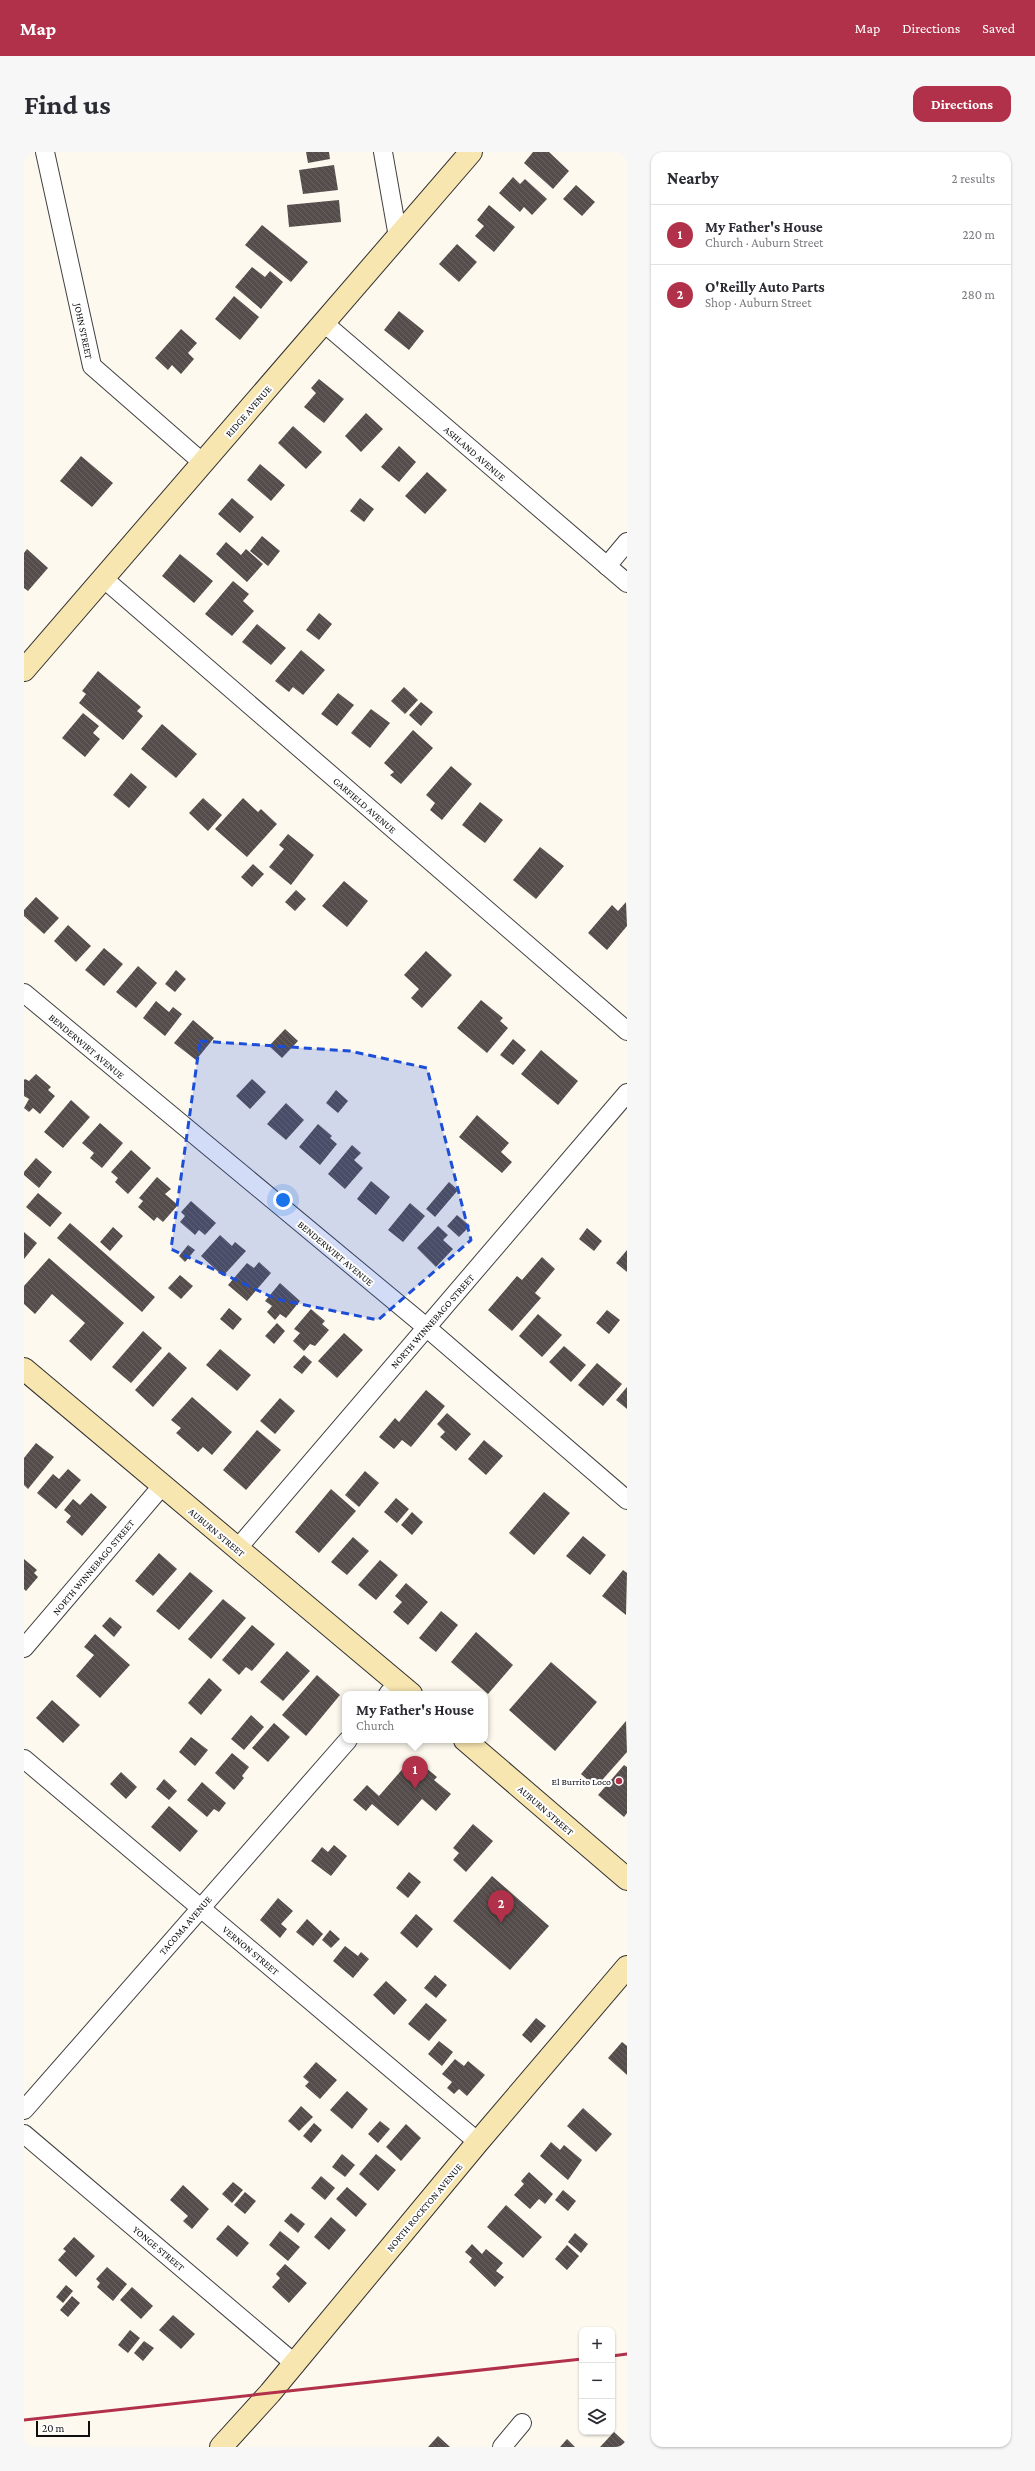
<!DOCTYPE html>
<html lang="en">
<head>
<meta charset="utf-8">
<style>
	body { margin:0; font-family:"Crimson Pro",serif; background:#f7f7f7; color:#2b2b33 }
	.controls { position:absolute; right:12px; bottom:12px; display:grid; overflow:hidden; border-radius:8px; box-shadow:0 1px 3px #0004 }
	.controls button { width:36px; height:36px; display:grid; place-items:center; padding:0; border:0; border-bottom:1px solid #e1e1e2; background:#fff; color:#2b2b33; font:20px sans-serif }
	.scale { position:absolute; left:12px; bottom:10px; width:54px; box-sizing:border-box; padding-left:4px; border:2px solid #0e0e0e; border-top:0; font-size:11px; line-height:14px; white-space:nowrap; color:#0e0e0e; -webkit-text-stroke:3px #fff; paint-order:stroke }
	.you { position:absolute; left:259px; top:1048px; width:14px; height:14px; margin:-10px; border:3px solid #fff; border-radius:50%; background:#1a73e8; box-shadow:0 0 0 6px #1a73e833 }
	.badge { display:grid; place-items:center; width:26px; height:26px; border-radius:50%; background:#b2314a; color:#fff; font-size:13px; font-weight:700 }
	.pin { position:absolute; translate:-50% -33px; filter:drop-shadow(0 1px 2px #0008) }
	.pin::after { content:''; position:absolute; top:21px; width:14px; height:12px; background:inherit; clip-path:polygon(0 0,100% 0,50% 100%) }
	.popup { position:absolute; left:318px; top:1539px; width:146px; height:52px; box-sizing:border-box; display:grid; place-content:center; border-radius:8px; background:#fff; filter:drop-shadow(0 1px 3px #0005); font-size:13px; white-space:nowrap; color:#7c7c81 }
	.popup b { font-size:15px; color:#2b2b33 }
	.popup::after { content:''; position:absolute; left:50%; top:100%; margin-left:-8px; border:8px solid transparent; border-top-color:#fff }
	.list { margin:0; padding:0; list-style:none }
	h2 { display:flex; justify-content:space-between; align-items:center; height:52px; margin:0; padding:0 16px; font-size:17px }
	h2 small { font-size:13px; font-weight:400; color:#7c7c81 }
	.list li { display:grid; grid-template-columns:26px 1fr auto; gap:12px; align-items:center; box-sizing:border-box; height:60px; padding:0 16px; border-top:1px solid #e1e1e2 }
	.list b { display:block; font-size:15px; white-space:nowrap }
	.list p { margin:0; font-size:13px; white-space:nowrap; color:#7c7c81 }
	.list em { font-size:13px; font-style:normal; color:#7c7c81 }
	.icon { flex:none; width:22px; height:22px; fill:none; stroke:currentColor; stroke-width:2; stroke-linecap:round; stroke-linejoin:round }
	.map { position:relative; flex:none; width:603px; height:2295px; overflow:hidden; border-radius:12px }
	header { display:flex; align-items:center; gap:24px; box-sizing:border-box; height:56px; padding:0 20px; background:#b2314a; color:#fff }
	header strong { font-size:19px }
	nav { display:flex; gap:22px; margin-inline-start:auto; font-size:14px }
	.intro { display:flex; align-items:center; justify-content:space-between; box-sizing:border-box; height:96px; padding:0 24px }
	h1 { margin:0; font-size:28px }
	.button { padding:10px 18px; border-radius:12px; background:#b2314a; color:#fff; font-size:14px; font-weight:700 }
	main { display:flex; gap:24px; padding:0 24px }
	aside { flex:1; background:#fff; border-radius:12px; box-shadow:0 1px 3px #0004 }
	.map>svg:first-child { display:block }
</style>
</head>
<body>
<header>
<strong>Map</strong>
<nav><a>Map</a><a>Directions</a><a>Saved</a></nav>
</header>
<div class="intro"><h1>Find us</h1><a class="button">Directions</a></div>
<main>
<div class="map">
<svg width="603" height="2295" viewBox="0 0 603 2295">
	<defs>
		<pattern id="building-back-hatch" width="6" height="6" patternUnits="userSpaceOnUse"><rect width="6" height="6" fill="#554d4b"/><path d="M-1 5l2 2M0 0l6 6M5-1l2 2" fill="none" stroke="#696261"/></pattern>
	</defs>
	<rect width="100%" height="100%" fill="#fef9ef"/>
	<g fill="url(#building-back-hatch)">
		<path d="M282 0H305L306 7 284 11Z"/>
		<path d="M509 0H525L545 19 529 37 500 11Z"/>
		<path d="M310 13 314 38 279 42 275 18Z"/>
		<path d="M489 25 496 32 501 27 523 47 508 63 500 55 496 60 475 41Z"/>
		<path d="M552 33 571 50 558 64 539 47Z"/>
		<path d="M315 48 317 70 265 75 263 53Z"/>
		<path d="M465 53 491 75 470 100 451 84 460 74 453 68Z"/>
		<path d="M238 73 284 110 267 130 221 93Z"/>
		<path d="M433 92 453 110 435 130 415 112Z"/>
		<path d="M228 115 241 125 246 119 259 130 237 157 211 135Z"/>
		<path d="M210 144 235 165 216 188 191 167Z"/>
		<path d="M375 159 400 179 385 198 360 178Z"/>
		<path d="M157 177 173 191 164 201 170 207 157 222 148 213 144 218 131 206Z"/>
		<path d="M295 227 320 247 300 271 280 255 292 241 287 236Z"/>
		<path d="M342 261 359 277 337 300 321 284Z"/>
		<path d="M269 274 298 300 282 317 254 291Z"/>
		<path d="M375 294 392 310 375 330 357 315Z"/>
		<path d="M57 304 89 331 68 355 36 329Z"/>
		<path d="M236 312 261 333 247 349 223 328Z"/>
		<path d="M403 320 423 338 401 362 381 344Z"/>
		<path d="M208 346 230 365 216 381 194 362Z"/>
		<path d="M336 346 350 357 340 370 326 359Z"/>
		<path d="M238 384 256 399 244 414 226 399Z"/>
		<path d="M202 390 217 403 222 397 239 412 223 430 192 402Z"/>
		<path d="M3 397 24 416 4 439 0 436V401Z"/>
		<path d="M156 402 189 429 170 451 138 424Z"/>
		<path d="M209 429 225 442 219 449 230 459 208 484 181 462Z"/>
		<path d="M295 461 308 472 295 488 282 478Z"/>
		<path d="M233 472 262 496 247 513 218 490Z"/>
		<path d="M277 498 301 518 279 543 269 535 265 540 251 529Z"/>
		<path d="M74 519 117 555 113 559 119 564 99 588 55 551 62 542 58 539Z"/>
		<path d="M380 535 394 548 381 562 367 549Z"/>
		<path d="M314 541 330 553 313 574 297 562Z"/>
		<path d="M397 550 409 560 397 574 385 563Z"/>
		<path d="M347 557 366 571 346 596 327 581Z"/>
		<path d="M59 561 75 574 69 581 76 587 61 605 38 586Z"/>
		<path d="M138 572 173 602 152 626 117 597Z"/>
		<path d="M389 578 409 596 377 632 366 623 370 620 360 611Z"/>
		<path d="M427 614 448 632 418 668 406 658 411 651 402 643Z"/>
		<path d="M107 621 123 635 105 656 89 643Z"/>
		<path d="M179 646 198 663 184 679 165 661Z"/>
		<path d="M219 646 234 660 237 657 253 672 223 705 191 677Z"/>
		<path d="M456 650 479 668 461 691 438 673Z"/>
		<path d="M264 682 290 703 267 733 245 715 260 697 255 693Z"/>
		<path d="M516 695 540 714 512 747 489 728Z"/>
		<path d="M229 712 240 722 228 735 217 725Z"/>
		<path d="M320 729 344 749 323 775 298 754Z"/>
		<path d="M272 738 282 747 271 759 261 750Z"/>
		<path d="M12 745 35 766 20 782 0 764V758Z"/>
		<path d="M602 750 603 774 583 798 564 781 588 753 594 759Z"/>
		<path d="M44 773 67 794 52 810 30 789Z"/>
		<path d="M80 796 99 812 80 834 61 818Z"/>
		<path d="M402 799 428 823 398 856 387 846 395 837 380 823Z"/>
		<path d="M114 814 133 831 112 856 92 840Z"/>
		<path d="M152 818 162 827 151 840 141 832Z"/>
		<path d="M457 848 479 866 476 869 484 876 463 901 433 876Z"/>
		<path d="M132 849 145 860 149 855 158 862 141 884 119 866Z"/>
		<path d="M169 868 190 886 172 908 150 891Z"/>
		<path d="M261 877 274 889 258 906 245 894Z"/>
		<path d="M489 887 502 898 489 913 476 903Z"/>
		<path d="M517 898 554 929 534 953 497 922Z"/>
		<path d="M12 922 27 935 24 938 31 944 16 962 9 956 5 960 0 956 5 947 0 944V928L1 927 5 929Z"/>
		<path d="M228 927 242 940 226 957 212 944Z"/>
		<path d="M312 938 324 949 314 961 302 951Z"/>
		<path d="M47 948 66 965 39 996 20 980Z"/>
		<path d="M262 951 280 968 262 988 243 972Z"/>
		<path d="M453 963 485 991 477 1000 488 1010 478 1021 435 985Z"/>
		<path d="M76 971 99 991 78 1016 66 1006 70 1001 58 991Z"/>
		<path d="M294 972 308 984 306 986 313 992 296 1013 275 995Z"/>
		<path d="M328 993 337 1001 330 1008 339 1016 321 1037 304 1022Z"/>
		<path d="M107 998 127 1016 104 1042 91 1030 94 1026 87 1020Z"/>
		<path d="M12 1006 28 1020 15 1036 0 1023V1020Z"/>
		<path d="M133 1025 147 1037 141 1042 154 1053 139 1070 133 1065 130 1069 114 1055 119 1049 115 1046Z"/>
		<path d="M347 1029 366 1045 352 1063 333 1047Z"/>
		<path d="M425 1030 434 1038 411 1065 402 1057Z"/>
		<path d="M14 1041 38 1061 26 1075 2 1055Z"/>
		<path d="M167 1049 192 1071 181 1083 175 1078 171 1083 156 1070 161 1064 157 1060Z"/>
		<path d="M386 1051 401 1064 379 1090 364 1078Z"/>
		<path d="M433 1063 446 1074 435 1085 423 1074Z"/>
		<path d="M46 1071 131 1145 118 1160 33 1086Z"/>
		<path d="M414 1074 424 1083 419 1088 429 1097 412 1115 393 1096Z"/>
		<path d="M89 1075 99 1084 86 1099 76 1090Z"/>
		<path d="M563 1076 578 1089 570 1099 555 1087Z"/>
		<path d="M0 1080 13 1091 0 1107Z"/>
		<path d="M196 1083 208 1094 211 1090 222 1099 199 1124 177 1104Z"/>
		<path d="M164 1093 171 1098 161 1110 155 1104Z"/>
		<path d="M603 1098V1120L592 1111Z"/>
		<path d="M518 1105 531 1117 511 1141 517 1146 488 1179 464 1158 493 1124 498 1128Z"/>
		<path d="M25 1106 100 1171 67 1209 45 1189 61 1171 28 1142 11 1162 0 1152V1134Z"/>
		<path d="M235 1110 247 1121 223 1149 204 1133 223 1111 230 1116Z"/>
		<path d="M156 1123 169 1134 157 1147 144 1136Z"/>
		<path d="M256 1131 276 1149 262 1166 256 1162 251 1168 243 1160 248 1154 241 1149Z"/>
		<path d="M205 1156 218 1167 209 1178 196 1167Z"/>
		<path d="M287 1157 301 1169 298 1172 305 1178 291 1194 286 1192 280 1199 269 1189 276 1181 270 1177Z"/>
		<path d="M583 1158 596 1168 585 1182 572 1171Z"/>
		<path d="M514 1162 538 1183 518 1205 495 1184Z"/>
		<path d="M253 1171 261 1179 250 1192 241 1184Z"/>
		<path d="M119 1179 138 1196 107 1231 88 1215Z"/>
		<path d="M320 1181 339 1198 313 1226 294 1209Z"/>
		<path d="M540 1194 562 1213 547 1230 525 1210Z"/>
		<path d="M196 1197 227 1223 213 1239 182 1213Z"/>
		<path d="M145 1200 163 1216 129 1255 111 1238Z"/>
		<path d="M280 1203 288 1210 278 1222 269 1215Z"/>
		<path d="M573 1211 598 1232 579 1254 554 1233Z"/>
		<path d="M603 1235V1257L592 1248Z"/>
		<path d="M402 1238 421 1254 387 1295 378 1288 370 1297 355 1285 371 1266 375 1270Z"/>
		<path d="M168 1245 208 1280 188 1303 179 1295 174 1300 152 1281 157 1276 147 1268Z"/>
		<path d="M256 1246 271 1259 251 1282 236 1269Z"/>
		<path d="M423 1261 447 1282 432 1299 416 1285 421 1280 413 1272Z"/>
		<path d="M233 1278 257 1298 222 1338 199 1318Z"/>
		<path d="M460 1288 479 1304 462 1323 444 1307Z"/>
		<path d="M12 1291 30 1305 4 1337 0 1333V1306Z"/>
		<path d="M44 1317 57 1328 32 1357 13 1341 29 1322 35 1327Z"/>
		<path d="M341 1319 355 1331 335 1355 321 1343Z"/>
		<path d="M307 1337 332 1359 295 1401 271 1380Z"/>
		<path d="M520 1340 546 1361 510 1403 485 1381Z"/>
		<path d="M67 1341 83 1355 58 1384 42 1370 47 1364 40 1358 49 1347 56 1353Z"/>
		<path d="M372 1346 385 1357 373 1371 360 1360Z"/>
		<path d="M388 1360 399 1370 388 1383 377 1373Z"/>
		<path d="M559 1384 582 1403 566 1423 542 1404Z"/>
		<path d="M329 1385 345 1399 323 1423 307 1410Z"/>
		<path d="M135 1401 153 1417 129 1444 111 1429Z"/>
		<path d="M0 1407 13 1418 10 1421 14 1425 2 1439 0 1437Z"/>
		<path d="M356 1408 374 1423 352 1448 334 1433Z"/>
		<path d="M599 1418 603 1421 602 1463 578 1444Z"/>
		<path d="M166 1420 189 1439 155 1478 132 1459Z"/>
		<path d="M382 1431 404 1450 384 1473 369 1460 378 1450 371 1444Z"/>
		<path d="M199 1447 222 1466 187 1507 164 1487Z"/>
		<path d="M417 1459 434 1473 412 1500 395 1486Z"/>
		<path d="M86 1465 98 1475 90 1485 78 1474Z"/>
		<path d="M228 1473 251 1492 228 1519 222 1515 215 1523 198 1508Z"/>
		<path d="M452 1480 489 1513 464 1542 427 1510Z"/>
		<path d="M71 1482 106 1513 76 1546 52 1524 70 1503 60 1495Z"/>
		<path d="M263 1499 286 1519 259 1549 236 1530Z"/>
		<path d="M527 1510 573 1550 531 1599 485 1558Z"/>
		<path d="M293 1523 316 1543 282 1584 258 1563Z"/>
		<path d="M185 1526 198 1538 177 1563 164 1551Z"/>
		<path d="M28 1548 56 1573 39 1591 12 1566Z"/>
		<path d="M227 1563 240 1575 220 1598 207 1587Z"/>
		<path d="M602 1569 603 1600 572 1635 557 1622Z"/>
		<path d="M250 1571 266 1585 244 1610 228 1596Z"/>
		<path d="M167 1585 184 1598 171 1614 155 1600Z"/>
		<path d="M208 1601 225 1615 218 1624 220 1626 210 1638 191 1621Z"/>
		<path d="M389 1605 413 1625 410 1628 427 1642 412 1659 398 1647 374 1674 348 1652 342 1659 329 1648 343 1633 355 1644Z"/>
		<path d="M600 1613 603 1615V1661L600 1665 574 1643Z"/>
		<path d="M97 1620 113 1635 102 1647 86 1632Z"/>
		<path d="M140 1627 153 1639 145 1648 132 1637Z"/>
		<path d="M178 1630 202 1651 195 1660 190 1657 183 1665 163 1648Z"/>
		<path d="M145 1654 174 1679 156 1700 127 1675Z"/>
		<path d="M449 1672 469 1689 442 1720 429 1708 435 1701 429 1696Z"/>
		<path d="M310 1693 323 1704 307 1724 287 1709 298 1695 304 1700Z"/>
		<path d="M385 1720 397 1730 384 1746 372 1736Z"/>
		<path d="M468 1724 525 1774 486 1818 429 1769Z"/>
		<path d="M254 1746 269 1759 257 1772 263 1777 256 1786 236 1768Z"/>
		<path d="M392 1762 409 1777 393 1796 376 1781Z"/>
		<path d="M283 1767 299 1782 289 1794 272 1780Z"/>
		<path d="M306 1778 316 1787 307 1796 298 1788Z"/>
		<path d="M321 1794 334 1804 337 1800 345 1807 329 1826 309 1809Z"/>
		<path d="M411 1823 423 1833 412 1846 400 1836Z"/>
		<path d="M362 1829 383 1848 370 1863 349 1843Z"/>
		<path d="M402 1851 423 1868 405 1889 384 1872Z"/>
		<path d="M512 1866 522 1874 507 1891 498 1883Z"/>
		<path d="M415 1889 429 1900 418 1914 404 1902Z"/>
		<path d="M598 1890 603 1894V1923L584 1906Z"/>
		<path d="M431 1907 440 1914 444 1909 461 1923 443 1944 435 1937 430 1942 423 1936 428 1930 418 1922Z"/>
		<path d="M292 1910 313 1928 296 1947 281 1934 285 1930 279 1925Z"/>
		<path d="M323 1939 344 1957 328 1977 306 1958Z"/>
		<path d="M277 1954 289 1965 275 1979 264 1969Z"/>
		<path d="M559 1956 588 1982 572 2000 543 1974Z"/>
		<path d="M356 1969 366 1977 354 1991 344 1982Z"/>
		<path d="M290 1971 298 1978 287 1991 279 1984Z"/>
		<path d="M382 1972 397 1986 377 2009 362 1995Z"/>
		<path d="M527 1990 536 1998 540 1993 558 2008 544 2028 516 2004Z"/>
		<path d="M318 2002 331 2013 321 2025 308 2015Z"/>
		<path d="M352 2002 372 2018 354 2039 335 2022Z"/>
		<path d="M505 2020 529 2042 521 2052 515 2047 506 2057 490 2043 500 2032 497 2029Z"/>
		<path d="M297 2024 311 2036 301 2048 287 2036Z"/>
		<path d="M209 2030 219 2038 208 2051 198 2042Z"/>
		<path d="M159 2033 185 2057 168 2077 159 2069 164 2064 146 2048Z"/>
		<path d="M323 2035 343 2052 332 2065 312 2047Z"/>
		<path d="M539 2038 552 2049 544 2059 531 2048Z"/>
		<path d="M221 2040 232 2049 221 2062 210 2053Z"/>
		<path d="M482 2053 518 2085 499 2106 463 2075Z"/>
		<path d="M267 2061 281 2072 274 2081 260 2069Z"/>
		<path d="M307 2065 322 2078 305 2098 290 2085Z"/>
		<path d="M204 2073 225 2091 213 2105 192 2087Z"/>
		<path d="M256 2079 276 2095 264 2109 245 2093Z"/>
		<path d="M551 2081 564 2092 557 2101 544 2090Z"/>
		<path d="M50 2085 71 2104 52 2125 34 2108 42 2099 39 2097Z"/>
		<path d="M448 2092 458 2102 462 2097 479 2111 472 2119 480 2125 471 2135 445 2110 448 2106 441 2100Z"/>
		<path d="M543 2093 555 2104 543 2118 531 2107Z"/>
		<path d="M261 2112 283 2131 265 2151 248 2135 256 2126 252 2122Z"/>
		<path d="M83 2115 103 2132 89 2149 73 2135 76 2131 72 2127Z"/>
		<path d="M42 2133 49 2139 39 2151 32 2145Z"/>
		<path d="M108 2135 129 2154 117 2167 96 2148Z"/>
		<path d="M48 2144 56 2151 44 2165 36 2158Z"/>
		<path d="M149 2163 171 2182 157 2197 135 2178Z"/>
		<path d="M106 2178 116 2186 104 2201 94 2193Z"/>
		<path d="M120 2189 130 2196 119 2209 110 2201Z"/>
		<path d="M590 2280 603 2292V2295H576Z"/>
		<path d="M414 2284 426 2295H404Z"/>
		<path d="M543 2287 551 2295H536Z"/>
	</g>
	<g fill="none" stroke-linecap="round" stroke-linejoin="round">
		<g stroke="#414141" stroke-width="20">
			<g id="street">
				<path d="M21 0 68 214 179 311"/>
				<path d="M359 0 374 85"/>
				<path d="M300 171 603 431"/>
				<path d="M583 414 603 390"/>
				<path d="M79 426 603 879"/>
				<path d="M0 841 402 1175 603 1348"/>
				<path d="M213 1397 603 941"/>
				<path d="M0 1496 138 1334"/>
				<path d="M364 1542 374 1531"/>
				<path d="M0 1607 454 1990"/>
				<path d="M0 1958 324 1588"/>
				<path d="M0 1982 270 2211"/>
				<path d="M478 2295 498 2271"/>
			</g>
		</g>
		<g stroke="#303030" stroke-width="24">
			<g id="secondary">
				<path d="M0 518 447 0"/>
				<path d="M0 1217 387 1542"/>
				<path d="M441 1588 603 1727"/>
				<path d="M197 2295 246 2241 454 1990 603 1815"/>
			</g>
		</g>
		<use href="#street" stroke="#fff" stroke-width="18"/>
		<use href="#secondary" stroke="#f8e6b0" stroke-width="22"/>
		<g stroke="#b2314a" stroke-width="3">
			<path d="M588 2204 603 2202"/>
			<path d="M0 2268 558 2207"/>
		</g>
	</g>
	<path fill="#1d4ed8" fill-opacity="0.2" stroke="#1d4ed8" stroke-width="3" stroke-dasharray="8 5" stroke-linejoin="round" d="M176 889 326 899 403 916 447 1088 354 1168 252 1147 147 1097Z"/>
	<circle fill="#b2314a" stroke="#fff" stroke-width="1.5" cx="595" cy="1629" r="4"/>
	<g text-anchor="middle" stroke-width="4" stroke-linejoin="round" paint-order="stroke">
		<g font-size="10" fill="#0e0e0e" stroke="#fff">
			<text transform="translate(60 179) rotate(78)" y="4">JOHN STREET</text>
			<text transform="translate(224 259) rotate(-49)" y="4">RIDGE AVENUE</text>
			<text transform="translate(451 301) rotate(41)" y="4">ASHLAND AVENUE</text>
			<text transform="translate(341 653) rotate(41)" y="4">GARFIELD AVENUE</text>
			<text transform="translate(63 894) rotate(40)" y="4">BENDERWIRT AVENUE</text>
			<text transform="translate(312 1101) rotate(40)" y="4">BENDERWIRT AVENUE</text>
			<text transform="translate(408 1169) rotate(-49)" y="4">NORTH WINNEBAGO STREET</text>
			<text transform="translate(193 1380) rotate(40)" y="4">AUBURN STREET</text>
			<text transform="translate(69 1415) rotate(-50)" y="4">NORTH WINNEBAGO STREET</text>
			<text transform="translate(522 1658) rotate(41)" y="4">AUBURN STREET</text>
			<text transform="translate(161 1773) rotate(-49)" y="4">TACOMA AVENUE</text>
			<text transform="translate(227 1798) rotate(40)" y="4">VERNON STREET</text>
			<text transform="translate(400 2055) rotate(-50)" y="4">NORTH ROCKTON AVENUE</text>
			<text transform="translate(135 2096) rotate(40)" y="4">YONGE STREET</text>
		</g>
		<g font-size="10" fill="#0e0e0e" stroke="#fff" text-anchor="end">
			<text x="587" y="1633">El Burrito Loco</text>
		</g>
	</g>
</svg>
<div class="controls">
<button>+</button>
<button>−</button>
<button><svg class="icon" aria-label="layers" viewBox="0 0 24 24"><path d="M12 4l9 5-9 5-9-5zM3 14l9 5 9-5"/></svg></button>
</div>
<div class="scale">20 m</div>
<div class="you"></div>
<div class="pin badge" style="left:391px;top:1637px">1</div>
<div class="popup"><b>My Father's House</b>Church</div>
<div class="pin badge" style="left:477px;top:1771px">2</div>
</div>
<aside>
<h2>Nearby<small>2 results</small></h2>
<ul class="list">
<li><span class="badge">1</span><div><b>My Father's House</b><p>Church · Auburn Street</p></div><em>220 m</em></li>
<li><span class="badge">2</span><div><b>O'Reilly Auto Parts</b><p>Shop · Auburn Street</p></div><em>280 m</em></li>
</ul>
</aside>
</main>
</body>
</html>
